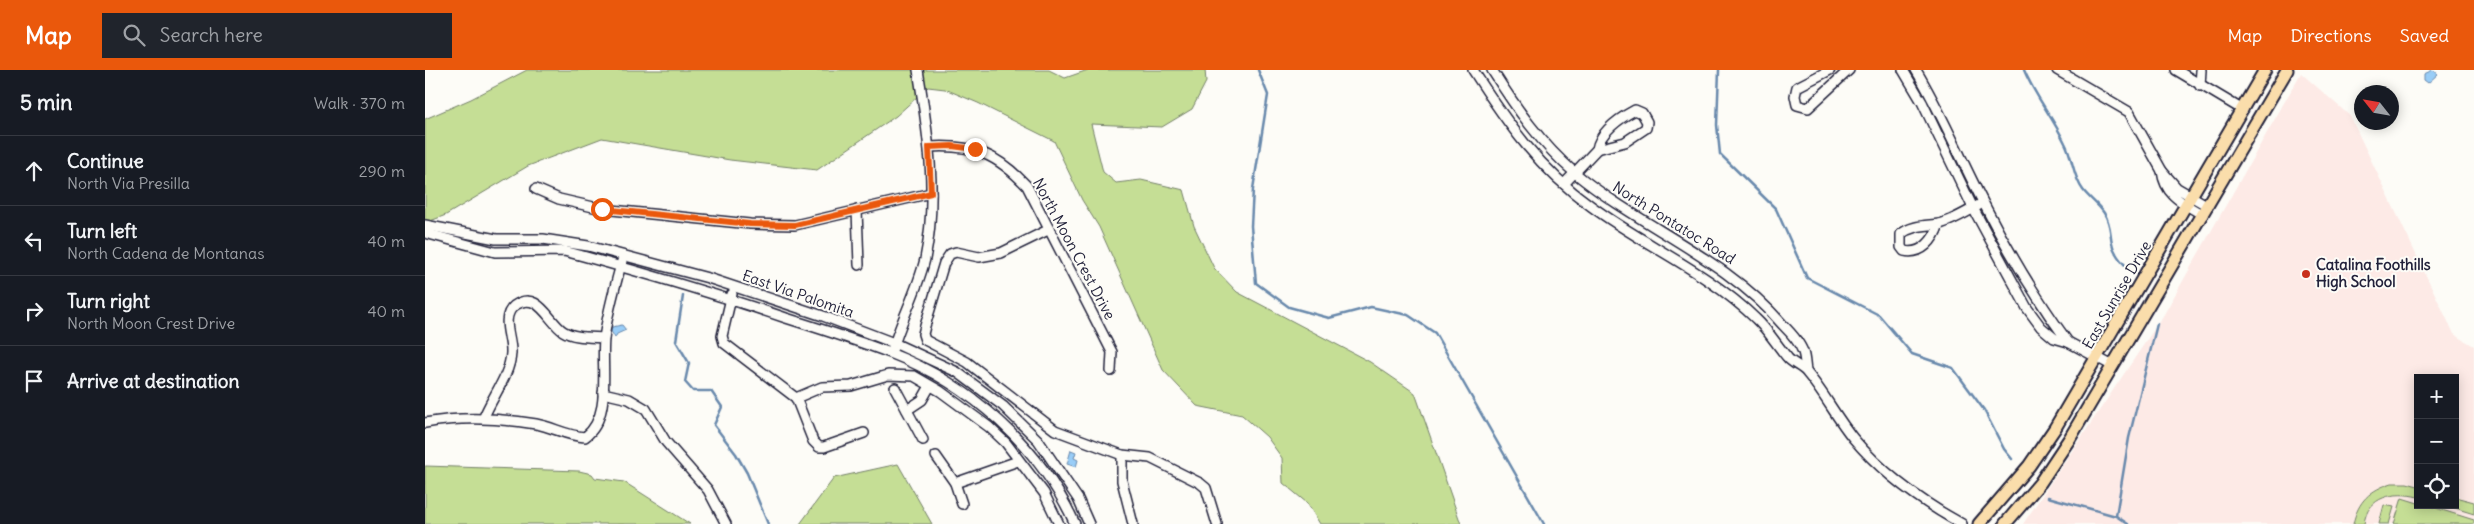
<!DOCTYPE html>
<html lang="en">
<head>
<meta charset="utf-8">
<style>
	body { margin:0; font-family:Delius,sans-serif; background:#20242c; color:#f1f3f6 }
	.controls { position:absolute; right:15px; bottom:15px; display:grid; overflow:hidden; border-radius:0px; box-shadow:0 2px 12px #0003 }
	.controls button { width:45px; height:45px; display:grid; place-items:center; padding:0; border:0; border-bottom:1px solid #363941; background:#171b24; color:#f1f3f6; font:25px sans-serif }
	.compass { position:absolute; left:1929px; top:15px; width:45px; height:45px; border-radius:50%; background:#171b24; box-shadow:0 2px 12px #0003; rotate:301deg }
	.stop { position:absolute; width:15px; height:15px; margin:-11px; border:4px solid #ea580c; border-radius:50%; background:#fff }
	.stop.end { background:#ea580c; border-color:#fff; box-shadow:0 1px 5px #0008 }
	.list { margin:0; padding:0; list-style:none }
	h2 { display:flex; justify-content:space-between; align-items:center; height:65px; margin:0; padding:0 20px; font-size:21px }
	h2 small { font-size:16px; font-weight:400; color:#9ea1a6 }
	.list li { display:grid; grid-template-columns:32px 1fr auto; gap:15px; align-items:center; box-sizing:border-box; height:70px; padding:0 20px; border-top:1px solid #363941 }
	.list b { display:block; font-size:19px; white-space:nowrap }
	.list p { margin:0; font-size:16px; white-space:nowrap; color:#9ea1a6 }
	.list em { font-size:16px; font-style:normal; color:#9ea1a6 }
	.icon { flex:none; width:28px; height:28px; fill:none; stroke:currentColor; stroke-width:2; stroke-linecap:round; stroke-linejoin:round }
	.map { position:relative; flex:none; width:2049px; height:454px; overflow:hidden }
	header { display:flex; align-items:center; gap:30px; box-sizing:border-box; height:70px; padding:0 25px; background:#ea580c; color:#fff }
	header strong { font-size:24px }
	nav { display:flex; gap:28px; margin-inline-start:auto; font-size:18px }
	.search { width:350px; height:45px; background:#20242c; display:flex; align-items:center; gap:12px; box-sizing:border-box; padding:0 18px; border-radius:0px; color:#9ea1a6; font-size:19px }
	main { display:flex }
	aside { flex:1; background:#171b24 }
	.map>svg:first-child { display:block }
</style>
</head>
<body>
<header>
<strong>Map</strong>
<div class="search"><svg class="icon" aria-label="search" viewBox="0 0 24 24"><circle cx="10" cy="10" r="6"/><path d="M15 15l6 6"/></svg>Search here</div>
<nav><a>Map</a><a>Directions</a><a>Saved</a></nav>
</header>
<main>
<aside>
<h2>5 min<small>Walk · 370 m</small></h2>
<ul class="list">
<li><svg class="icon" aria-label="ahead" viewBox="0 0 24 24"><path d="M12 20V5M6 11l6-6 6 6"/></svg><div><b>Continue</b><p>North Via Presilla</p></div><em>290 m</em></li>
<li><svg class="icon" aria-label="left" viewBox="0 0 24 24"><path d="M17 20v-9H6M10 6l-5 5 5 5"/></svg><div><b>Turn left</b><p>North Cadena de Montanas</p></div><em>40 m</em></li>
<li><svg class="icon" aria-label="right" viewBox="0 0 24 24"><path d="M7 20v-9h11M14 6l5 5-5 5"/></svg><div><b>Turn right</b><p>North Moon Crest Drive</p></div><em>40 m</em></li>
<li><svg class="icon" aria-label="arrive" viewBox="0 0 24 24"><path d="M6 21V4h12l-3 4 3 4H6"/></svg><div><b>Arrive at destination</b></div></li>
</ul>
</aside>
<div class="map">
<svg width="2049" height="454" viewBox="0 0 2049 454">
	<rect width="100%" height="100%" fill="#fdfcf7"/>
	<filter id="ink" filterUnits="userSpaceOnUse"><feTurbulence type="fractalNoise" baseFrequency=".02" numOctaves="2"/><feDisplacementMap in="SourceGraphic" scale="10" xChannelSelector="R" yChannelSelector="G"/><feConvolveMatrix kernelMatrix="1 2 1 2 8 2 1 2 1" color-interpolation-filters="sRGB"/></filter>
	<g filter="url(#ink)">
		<path fill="#fdeae6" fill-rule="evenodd" d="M1876 3 1925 46 2029 264 2049 276V454H1598L1738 246ZM1993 308H2030V435H1993Z"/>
		<g fill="#c5de95" stroke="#748068">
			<path d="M102 0H624L640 8 663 0H780L781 12 767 39 737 57 666 54 678 102 691 113 716 110 759 120 769 156 789 198 812 222 945 292 990 323 1036 454H895L882 433 858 413 857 388 842 367 817 345 772 336 738 300 674 157 657 130 629 71 553 33 520 19 503 17 471 46 392 100 305 90 177 68 103 96 21 145 0 153V49L46 29Z"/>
			<path d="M473 394 507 454H375L409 408Z"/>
			<path d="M0 396 154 401 167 404 170 408 199 412 265 454H0Z"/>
			<path d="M1967 413H1982L1993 416V427C1970 421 1942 426 1939 454H1928C1933 431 1945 420 1967 413Z"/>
			<path d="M2030 427 2049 432V444L2020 435H2030Z"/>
			<path d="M1977 428 1993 433V435H2001L2049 450V454H1969Z"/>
			<path d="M1959 435 1969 437 1964 454H1954Z"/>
		</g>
		<g fill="#99cdf7" stroke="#6989ac">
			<path d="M2008 0 2013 4 2003 13 1999 10V4Z"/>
			<path d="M197 255 201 260 192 264 190 268 186 261 187 257Z"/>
			<path d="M646 380 651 382 649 388 653 390 651 397 642 394Z"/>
		</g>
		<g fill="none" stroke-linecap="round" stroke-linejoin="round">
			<g stroke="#6989ac" stroke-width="2.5">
				<path d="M833 0 843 25 828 119 826 156 831 213 864 237 904 248 946 237 983 245 1010 263 1119 454"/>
				<path d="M1294 0 1292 55 1295 84 1351 139 1382 208 1454 245 1487 284 1528 298 1559 340 1579 379 1587 389"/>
				<path d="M1599 0C1610 26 1628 48 1640 73 1648 88 1648 107 1658 120 1664 128 1673 134 1679 143 1691 162 1679 174 1700 195"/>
				<path d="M258 226 251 271 264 293 260 312 268 321H286L297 337 289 355 311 384 322 403 343 454"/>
				<path d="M1623 427 1691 446 1703 454"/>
				<path d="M1691 446 1704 368 1732 254"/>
			</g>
			<g stroke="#22223b" stroke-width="12">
				<g id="minor">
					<path d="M1048 0C1082 53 1114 99 1166 136 1220 176 1282 201 1331 249 1343 260 1351 274 1362 287 1367 294 1377 296 1382 303 1399 323 1411 347 1428 368 1457 403 1497 432 1537 454"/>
					<path d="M1067 0C1091 38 1116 74 1150 103 1217 158 1301 188 1358 255 1365 262 1375 273 1378 282 1380 288 1380 295 1381 301"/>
					<path d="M1405 0 1372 17 1370 26 1372 35 1383 38 1424 0"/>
					<path d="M1478 0 1497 32 1548 138 1602 238 1616 257 1629 268 1643 272 1688 296"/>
					<path d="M1491 0C1517 43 1535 88 1558 132 1583 181 1611 228 1643 272"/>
					<path d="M1632 0 1704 42 1737 101"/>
					<path d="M1751 0 1818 40"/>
					<path d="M1775 16 1776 0"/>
					<path d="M504 77C548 74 572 84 602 116L687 282 686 301"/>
					<path d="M1139 114 1172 79C1175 62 1195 48 1210 40L1217 43 1222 52 1221 58 1200 72 1172 79"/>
					<path d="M111 119 134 129 177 139 325 154 370 155 506 123"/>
					<path d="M432 140 434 195"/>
					<path d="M1778 145C1758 133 1740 126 1737 101L1752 118 1783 136"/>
					<path d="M1514 154C1509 170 1497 185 1479 181L1476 177V164C1487 155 1501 156 1514 154 1527 151 1542 142 1554 135"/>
					<path d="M0 155 71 169H118L163 176 283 208 398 246 469 273 532 302 578 336 613 370 653 429 664 454"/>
					<path d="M623 160 576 183 554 187 531 182 525 184 519 193 500 256 498 264 500 270 542 292 630 360 697 385 725 388 775 413 781 418 792 454"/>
					<path d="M0 163 70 182 139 181 158 186C226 205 294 225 361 248 396 259 431 270 465 283 545 314 615 376 650 454"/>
					<path d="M307 224 297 266 299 273 371 328 388 371 394 377H399L439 363"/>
					<path d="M468 278C477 248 493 219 500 189 513 126 503 62 493 0"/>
					<path d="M470 318 498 370"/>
					<path d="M178 323 204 329 221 339 241 372 283 420 301 454"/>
					<path d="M371 328 397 317 426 316 463 305 489 306 515 321 564 357 581 373 619 423 634 454"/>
					<path d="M482 340 497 330 505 316"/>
					<path d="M59 347C67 327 85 305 86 283 87 268 75 248 89 236 113 219 123 251 138 261 149 268 166 267 179 268"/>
					<path d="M0 353C38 346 74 348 111 354 128 357 142 366 160 367 187 347 176 300 179 269 182 244 190 216 197 191"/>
					<path d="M697 385V411L708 454"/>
					<path d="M511 386 530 413 537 434"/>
					<path d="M530 413 593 391"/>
				</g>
			</g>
			<g stroke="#22223b" stroke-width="15">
				<g id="major">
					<path d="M1554 454 1604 396 1630 358 1840 0"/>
					<path d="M1580 454 1615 413 1645 368 1862 0"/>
				</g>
			</g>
			<use href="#minor" stroke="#fdfcf7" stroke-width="9"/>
			<use href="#major" stroke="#faddab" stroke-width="11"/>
		</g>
	</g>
	<g fill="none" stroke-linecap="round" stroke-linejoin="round" filter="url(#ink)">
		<path stroke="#ea580c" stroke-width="6" d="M177 139 325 154 370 155 506 123 504 77 527 76 550 79"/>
	</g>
	<circle fill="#c8321e" stroke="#fdfcf7" stroke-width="2" cx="1881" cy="204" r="5"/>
	<g text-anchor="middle" stroke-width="4" stroke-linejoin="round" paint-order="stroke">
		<g font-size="15" fill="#22223b" stroke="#fdfcf7">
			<text transform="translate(1249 153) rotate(32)" y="5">North Pontatoc Road</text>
			<text transform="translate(649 179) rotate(62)" y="5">North Moon Crest Drive</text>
			<text transform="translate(373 224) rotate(19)" y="5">East Via Palomita</text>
			<text transform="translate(1692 225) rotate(-60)" y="5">East Sunrise Drive</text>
		</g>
		<g font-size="15" font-weight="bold" fill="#22223b" stroke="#fdfcf7" text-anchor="start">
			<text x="1891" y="200">Catalina Foothills<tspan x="1891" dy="17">High School</tspan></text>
		</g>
	</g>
</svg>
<div class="controls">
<button>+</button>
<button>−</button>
<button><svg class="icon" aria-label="locate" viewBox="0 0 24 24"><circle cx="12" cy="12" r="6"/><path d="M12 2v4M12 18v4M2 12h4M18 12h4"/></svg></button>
</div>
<svg class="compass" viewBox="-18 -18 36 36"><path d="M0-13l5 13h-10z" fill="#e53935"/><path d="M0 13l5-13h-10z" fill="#9ea1a6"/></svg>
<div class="stop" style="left:177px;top:139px"></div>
<div class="stop end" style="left:550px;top:79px"></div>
</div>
</main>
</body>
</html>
